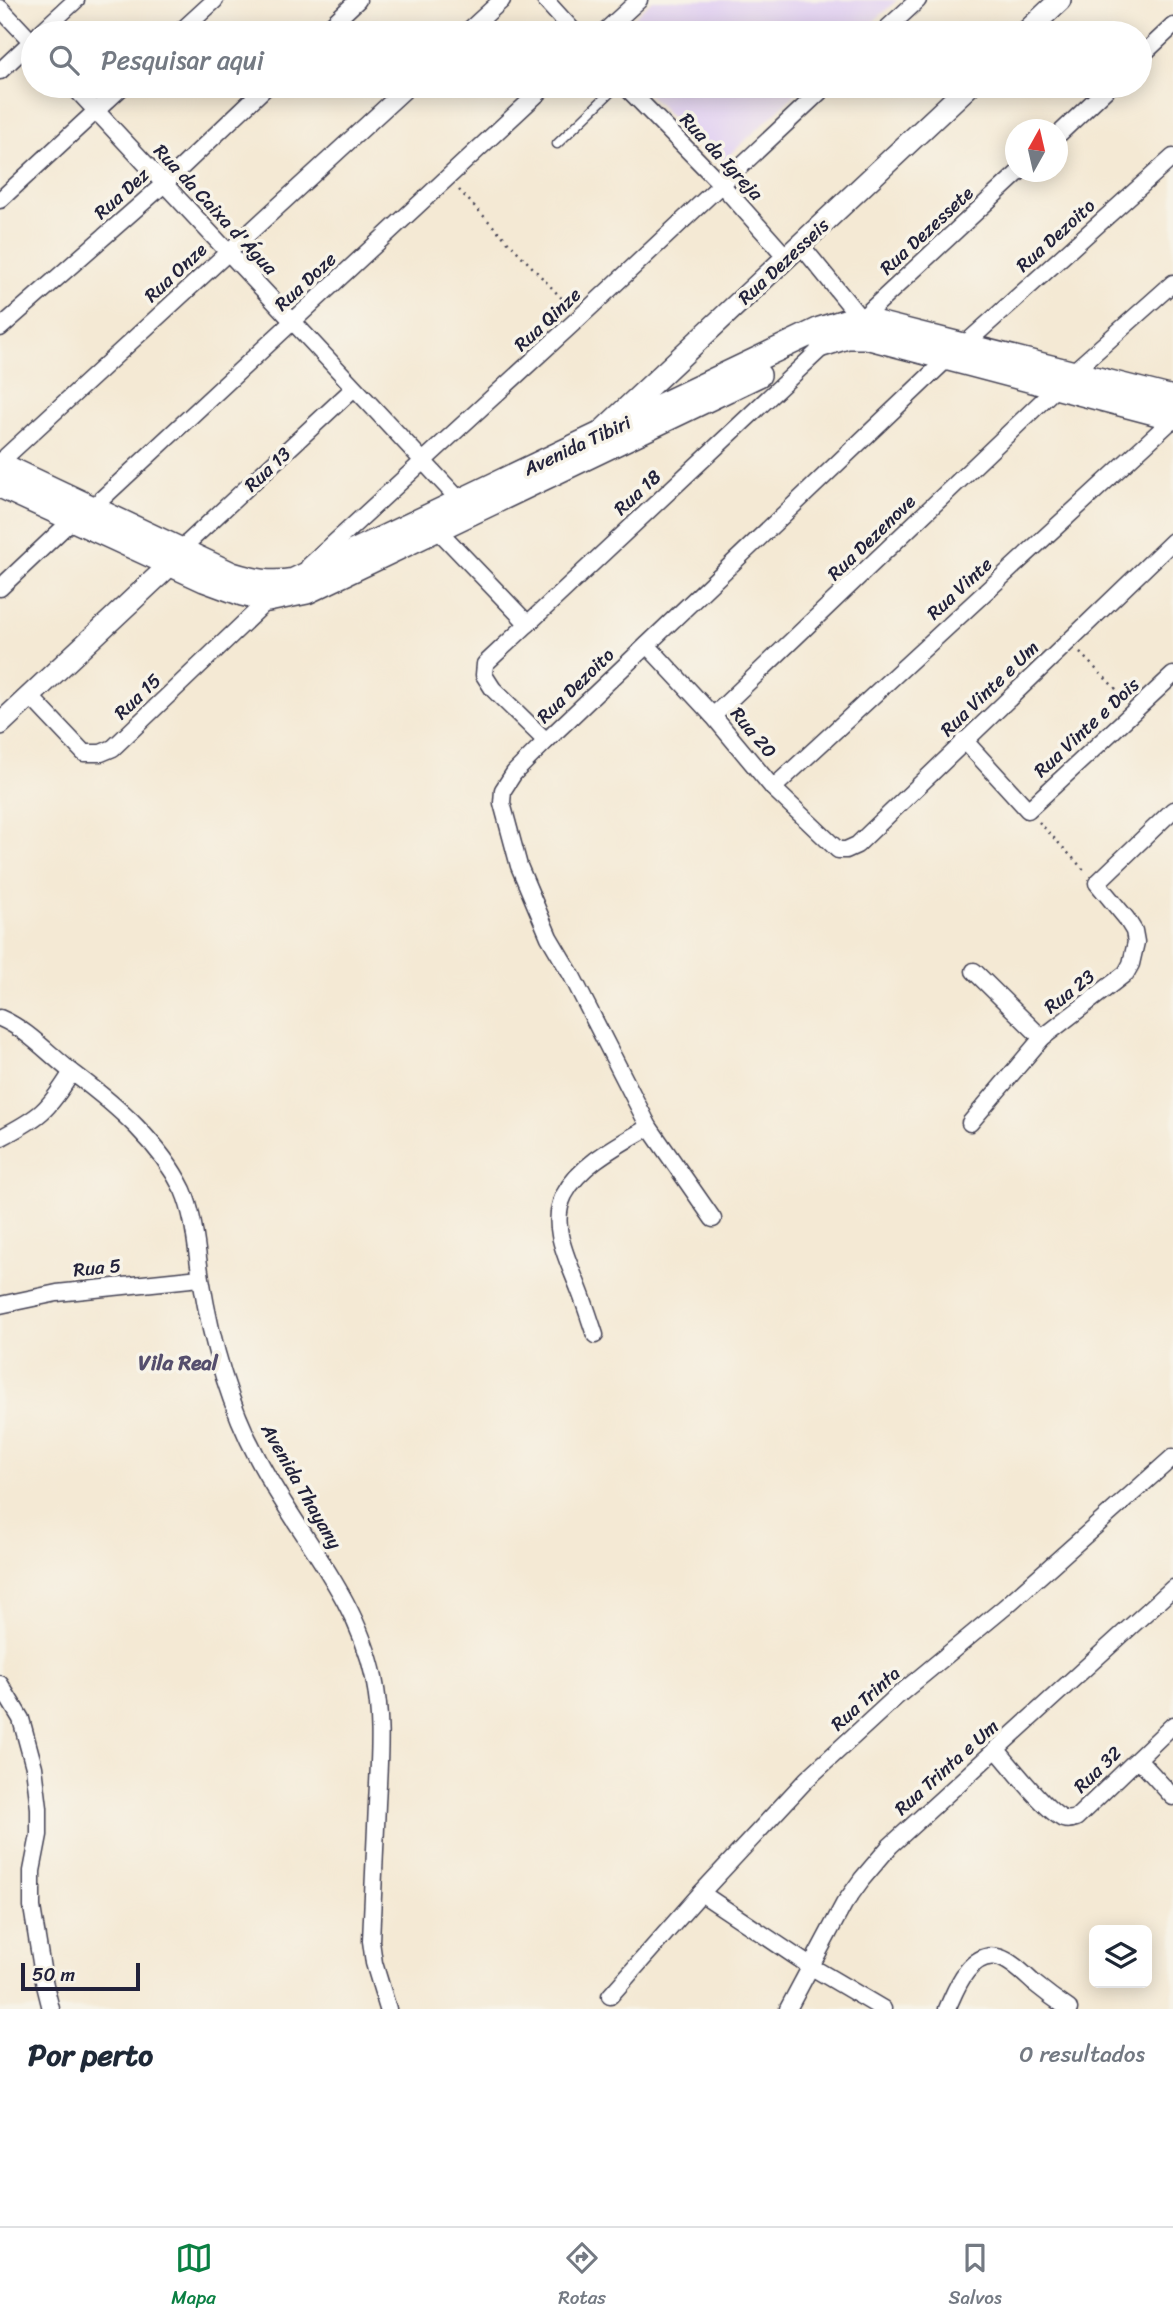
<!DOCTYPE html>
<html lang="pt">
<head>
<meta charset="utf-8">
<style>
	body { margin:0; font-family:Sriracha,sans-serif; background:#f6f6f7; color:#1f2937 }
	.controls { position:absolute; right:21px; bottom:21px; display:grid; overflow:hidden; border-radius:10px; box-shadow:0 4px 18px #0003 }
	.controls button { width:63px; height:63px; display:grid; place-items:center; padding:0; border:0; border-bottom:2px solid #e0e1e3; background:#fff; color:#1f2937; font:35px sans-serif }
	.compass { position:absolute; left:1005px; top:119px; width:63px; height:63px; border-radius:50%; background:#fff; box-shadow:0 4px 18px #0003; rotate:8deg }
	.scale { position:absolute; left:21px; bottom:18px; width:119px; box-sizing:border-box; padding-left:7px; border:4px solid #22223b; border-top:0; font-size:19px; line-height:24px; white-space:nowrap; color:#22223b; -webkit-text-stroke:5px #f7f3e8; paint-order:stroke }
	.list { margin:0; padding:0; list-style:none }
	h2 { display:flex; justify-content:space-between; align-items:center; height:91px; margin:0; padding:0 28px; font-size:30px }
	h2 small { font-size:23px; font-weight:400; color:#747a83 }
	.icon { flex:none; width:38px; height:38px; fill:none; stroke:currentColor; stroke-width:2; stroke-linecap:round; stroke-linejoin:round }
	.map { position:relative; flex:none; width:1173px; height:2009px; overflow:hidden }
	.search { position:absolute; background:#fff; box-shadow:0 4px 18px #0003; left:21px; right:21px; top:21px; height:77px; display:flex; align-items:center; gap:18px; box-sizing:border-box; padding:0 24px; border-radius:38px; color:#747a83; font-size:26px }
	.sheet { height:217px; background:#fff }
	nav { display:flex; justify-content:space-around; align-items:center; box-sizing:border-box; height:98px; border-top:2px solid #e0e1e3; background:#fff; font-size:19px; color:#747a83 }
	nav a { display:grid; justify-items:center; gap:4px }
	nav .on { color:#0b8043 }
	.map>svg:first-child { display:block }
</style>
</head>
<body>
<div class="map">
<svg width="1173" height="2009" viewBox="0 0 1173 2009">
	<rect width="100%" height="100%" fill="#f7f3e8"/>
	<filter id="ink" filterUnits="userSpaceOnUse"><feTurbulence type="fractalNoise" baseFrequency=".0143" numOctaves="2"/><feDisplacementMap in="SourceGraphic" scale="14" xChannelSelector="R" yChannelSelector="G"/><feConvolveMatrix kernelMatrix="1 2 1 2 8 2 1 2 1" color-interpolation-filters="sRGB"/></filter>
	<filter id="wash" filterUnits="userSpaceOnUse"><feTurbulence type="fractalNoise" baseFrequency=".00686" numOctaves="4" result="noise"/><feDisplacementMap in="SourceGraphic" scale="28" xChannelSelector="R" yChannelSelector="G"/><feGaussianBlur stdDeviation="1.57" result="paint"/><feColorMatrix in="noise" values="0 0 0 0 0 0 0 0 0 0 0 0 0 0 0 0 0 1.4 0 .05"/><feComposite in="paint" operator="in"/></filter>
	<g filter="url(#wash)">
		<rect width="100%" height="100%" fill="#f4e9d4"/>
		<g fill="#e3d3f2">
			<path d="M652 0H897L861 33H617Z"/>
			<path d="M640 86H804L720 164Z"/>
		</g>
	</g>
	<g filter="url(#ink)">
		<g fill="none" stroke-linecap="round" stroke-linejoin="round">
			<g stroke="#424052" stroke-width="11">
				<path id="service" d="M557 144 617 86"/>
			</g>
			<g stroke="#424052" stroke-width="19">
				<g id="minor">
					<path d="M545 0 575 33"/>
					<path d="M0 8 33 43"/>
					<path d="M40 33 76 0"/>
					<path d="M179 33 215 0"/>
					<path d="M323 33 358 0"/>
					<path d="M466 33 502 0"/>
					<path d="M603 33 639 0"/>
					<path d="M882 33 918 0"/>
					<path d="M1140 57 1173 26"/>
					<path d="M0 71 33 40"/>
					<path d="M73 86 465 506"/>
					<path d="M625 86 721 184 786 257"/>
					<path d="M1058 135 1110 86"/>
					<path d="M0 200 123 86"/>
					<path d="M800 244 861 319 1019 172"/>
					<path d="M0 328 164 184 267 86"/>
					<path d="M964 345 1173 157"/>
					<path d="M1073 372 1173 283"/>
					<path d="M0 462 409 86"/>
					<path d="M438 530 528 624"/>
					<path d="M180 550 354 388"/>
					<path d="M309 566 580 317 826 86"/>
					<path d="M0 588 73 519 92 508 546 86"/>
					<path d="M647 645 713 716 773 788 838 850H846L857 845 1173 541"/>
					<path d="M30 696 84 753H101L113 748 268 600"/>
					<path d="M713 716 1057 387"/>
					<path d="M964 740 1028 810 1173 675"/>
					<path d="M546 741 493 689 484 675 485 664 827 343 826 340"/>
					<path d="M773 788 1173 419"/>
					<path d="M974 971 1042 1038"/>
					<path d="M0 1018C30 1031 50 1056 76 1075 117 1106 160 1143 183 1190 195 1218 196 1249 201 1278 211 1340 228 1403 258 1459 296 1532 357 1596 374 1678 383 1722 379 1760 377 1804 375 1850 373 1896 371 1941L374 1963 388 2009"/>
					<path d="M970 1123 1042 1038 1126 973 1131 964 1136 942 1134 931 1126 918 1097 883 1173 810"/>
					<path d="M0 1138C40 1117 48 1111 72 1072"/>
					<path d="M713 1219 649 1127 572 976 549 937 519 866 502 803 503 790 514 773 546 741 948 358"/>
					<path d="M0 1305 57 1293 200 1278"/>
					<path d="M595 1335C590 1320 585 1304 579 1289 568 1260 549 1226 564 1195 580 1164 620 1144 649 1127"/>
					<path d="M0 1684 21 1719 34 1767 39 1808V1835L32 1871V1907L44 1981 51 2009"/>
					<path d="M997 1750C1011 1766 1043 1807 1060 1817 1065 1821 1070 1820 1076 1818L1173 1725"/>
					<path d="M1138 1759 1173 1797"/>
					<path d="M701 1893 810 1966 883 2009"/>
					<path d="M610 1996 701 1893 807 1779 895 1698 1005 1607 1173 1457"/>
					<path d="M788 2009 844 1904 862 1879 890 1846 1173 1588"/>
					<path d="M947 2009C953 1996 958 1982 967 1971 992 1940 1014 1965 1034 1983 1045 1992 1057 2001 1069 2009"/>
				</g>
			</g>
			<g stroke="#424052" stroke-width="24">
				<g id="tertiary">
					<path d="M1025 33 1060 0"/>
					<path d="M603 430 969 86"/>
					<path d="M0 724 171 564"/>
				</g>
			</g>
			<g stroke="#424052" stroke-width="26">
				<g id="secondary">
					<path d="M822 345 847 337H865L1173 418"/>
					<path d="M0 464 232 574C254 581 271 584 294 580L820 329 845 321 861 319 1173 398"/>
					<path d="M0 486 204 580 242 594 268 600 307 592 759 375"/>
				</g>
			</g>
			<g stroke="#424052" stroke-width="2.5" stroke-dasharray="2 5" stroke-linecap="butt">
				<path d="M459 190 570 307"/>
				<path d="M1080 653 1125 698"/>
				<path d="M1039 822 1085 871"/>
			</g>
			<use href="#service" stroke="#fff" stroke-width="8"/>
			<use href="#minor" stroke="#fff" stroke-width="16"/>
			<use href="#tertiary" stroke="#fff" stroke-width="21"/>
			<use href="#secondary" stroke="#fff" stroke-width="23"/>
		</g>
	</g>
	<g text-anchor="middle" stroke-width="7" stroke-linejoin="round" paint-order="stroke">
		<g font-size="19" fill="#22223b" stroke="#f7f3e8">
			<text transform="translate(722 156) rotate(47)" y="7">Rua da Igreja</text>
			<text transform="translate(121 193) rotate(-42)" y="7">Rua Dez</text>
			<text transform="translate(216 209) rotate(47)" y="7">Rua da Caixa d'Água</text>
			<text transform="translate(926 230) rotate(-43)" y="7">Rua Dezessete</text>
			<text transform="translate(1055 235) rotate(-42)" y="7">Rua Dezoito</text>
			<text transform="translate(783 261) rotate(-43)" y="7">Rua Dezesseis</text>
			<text transform="translate(175 272) rotate(-43)" y="7">Rua Onze</text>
			<text transform="translate(305 281) rotate(-43)" y="7">Rua Doze</text>
			<text transform="translate(547 319) rotate(-43)" y="7">Rua Qinze</text>
			<text transform="translate(577 445) rotate(-25)" y="7">Avenida Tibiri</text>
			<text transform="translate(267 469) rotate(-43)" y="7">Rua 13</text>
			<text transform="translate(637 492) rotate(-43)" y="7">Rua 18</text>
			<text transform="translate(871 537) rotate(-44)" y="7">Rua Dezenove</text>
			<text transform="translate(959 588) rotate(-43)" y="7">Rua Vinte</text>
			<text transform="translate(575 685) rotate(-44)" y="7">Rua Dezoito</text>
			<text transform="translate(989 688) rotate(-44)" y="7">Rua Vinte e Um</text>
			<text transform="translate(137 696) rotate(-44)" y="7">Rua 15</text>
			<text transform="translate(1086 727) rotate(-43)" y="7">Rua Vinte e Dois</text>
			<text transform="translate(754 732) rotate(50)" y="7">Rua 20</text>
			<text transform="translate(1069 991) rotate(-38)" y="7">Rua 23</text>
			<text transform="translate(97 1267) rotate(-6)" y="7">Rua 5</text>
			<text transform="translate(302 1486) rotate(60)" y="7">Avenida Thayany</text>
			<text transform="translate(865 1698) rotate(-42)" y="7">Rua Trinta</text>
			<text transform="translate(946 1767) rotate(-42)" y="7">Rua Trinta e Um</text>
			<text transform="translate(1097 1769) rotate(-44)" y="7">Rua 32</text>
		</g>
		<g font-size="21" font-weight="bold" fill="#554e6d" stroke="#f7f3e8">
			<text x="178" y="1370">Vila Real</text>
		</g>
	</g>
</svg>
<div class="controls">
<button><svg class="icon" aria-label="layers" viewBox="0 0 24 24"><path d="M12 4l9 5-9 5-9-5zM3 14l9 5 9-5"/></svg></button>
</div>
<svg class="compass" viewBox="-18 -18 36 36"><path d="M0-13l5 13h-10z" fill="#e53935"/><path d="M0 13l5-13h-10z" fill="#747a83"/></svg>
<div class="scale">50 m</div>
<div class="search"><svg class="icon" aria-label="search" viewBox="0 0 24 24"><circle cx="10" cy="10" r="6"/><path d="M15 15l6 6"/></svg>Pesquisar aqui</div>
</div>
<section class="sheet">
<h2>Por perto<small>0 resultados</small></h2>
<ul class="list">
</ul>
</section>
<nav>
<a class="on"><svg class="icon" aria-label="map" viewBox="0 0 24 24"><path d="M3 6l6-2 6 2 6-2v14l-6 2-6-2-6 2zM9 4v14M15 6v14"/></svg>Mapa</a>
<a><svg class="icon" aria-label="directions" viewBox="0 0 24 24"><path d="M12 3l9 9-9 9-9-9zM9 14v-3h6M13 9l2 2-2 2"/></svg>Rotas</a>
<a><svg class="icon" aria-label="saved" viewBox="0 0 24 24"><path d="M7 4h10v16l-5-4-5 4z"/></svg>Salvos</a>
</nav>
</body>
</html>
